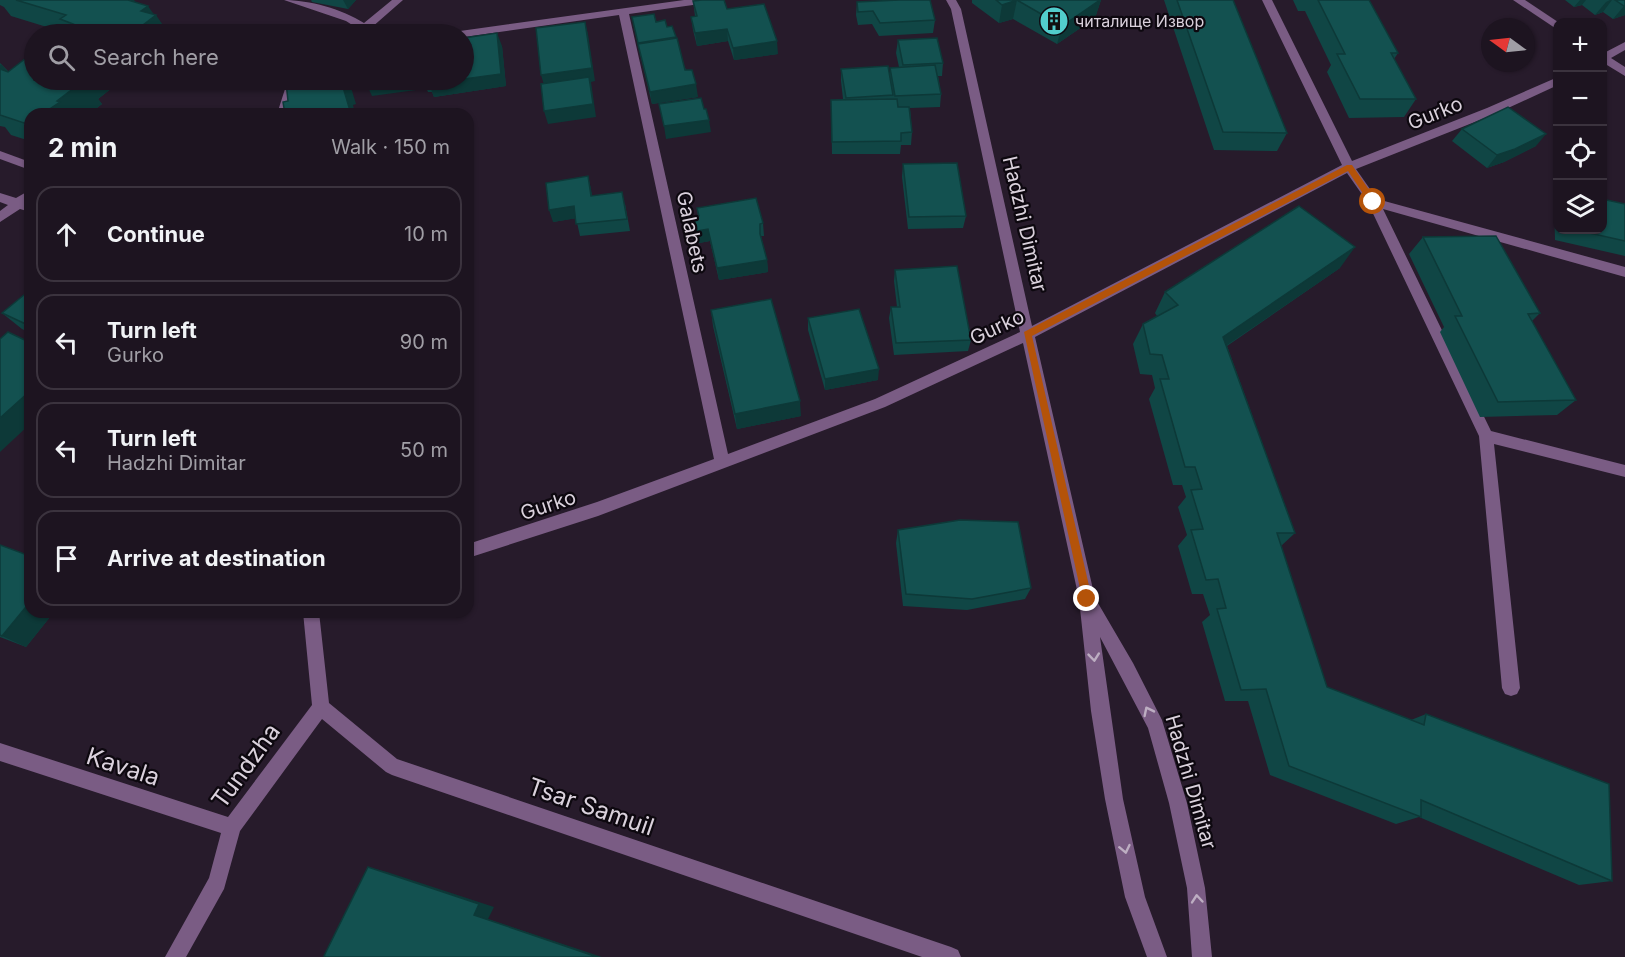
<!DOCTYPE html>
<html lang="en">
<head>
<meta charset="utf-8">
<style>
	body { margin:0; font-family:Inter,sans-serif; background:#251d29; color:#f1f3f6 }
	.controls { position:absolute; right:18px; top:18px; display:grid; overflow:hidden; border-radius:12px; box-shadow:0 2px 4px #0004 }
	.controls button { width:54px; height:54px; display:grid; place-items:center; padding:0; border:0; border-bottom:2px solid #3b333e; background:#1d1420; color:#f1f3f6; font:30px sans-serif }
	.compass { position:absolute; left:1481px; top:18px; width:54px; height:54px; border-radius:50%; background:#1d1420; box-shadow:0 2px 4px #0004; rotate:285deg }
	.stop { position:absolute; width:18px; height:18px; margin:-14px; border:4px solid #b45309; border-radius:50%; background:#fff }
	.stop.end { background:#b45309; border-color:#fff; box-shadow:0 2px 6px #0008 }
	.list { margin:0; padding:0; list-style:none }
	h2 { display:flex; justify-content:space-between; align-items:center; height:78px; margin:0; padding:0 24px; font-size:26px }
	h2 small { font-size:20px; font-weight:400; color:#a09ea5 }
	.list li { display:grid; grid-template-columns:39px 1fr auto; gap:18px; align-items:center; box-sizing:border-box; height:96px; margin:0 12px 12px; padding:0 12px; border:2px solid #3b333e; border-radius:18px }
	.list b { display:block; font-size:22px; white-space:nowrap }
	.list p { margin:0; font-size:20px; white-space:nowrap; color:#a09ea5 }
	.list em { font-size:20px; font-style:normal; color:#a09ea5 }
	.icon { flex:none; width:33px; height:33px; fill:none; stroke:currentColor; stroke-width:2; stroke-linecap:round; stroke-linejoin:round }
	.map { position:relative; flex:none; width:1625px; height:957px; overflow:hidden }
	.search { position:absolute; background:#1d1420; box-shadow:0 2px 4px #0004; left:24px; top:24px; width:450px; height:66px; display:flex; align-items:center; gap:15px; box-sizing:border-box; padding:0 21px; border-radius:33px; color:#a09ea5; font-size:22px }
	.panel { position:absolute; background:#1d1420; box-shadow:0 2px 4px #0004; left:24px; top:108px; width:450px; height:510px; border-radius:18px }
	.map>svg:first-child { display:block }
</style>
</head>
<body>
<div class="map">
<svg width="1625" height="957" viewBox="0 0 1625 957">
	<rect width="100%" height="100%" fill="#271b2b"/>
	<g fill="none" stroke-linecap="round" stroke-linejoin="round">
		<g fill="#7a5c84" fill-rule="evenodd">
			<path d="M284 0C309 0 342 9 364 23L392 0H403L371 28 378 34H352L357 28 346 21Z"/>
			<path d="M684 0H712L707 3 629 14 728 454 875 399 1020 332 951 9 946 0H956L961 9 1032 326 1342 165 1262 0H1272L1352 161 1487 108 1558 77V85L1495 114 1356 169 1377 199 1625 267V277L1383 209 1491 431 1625 465V477L1494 444 1520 688 1517 694 1511 696 1505 694 1502 688 1479 436 1368 203 1347 173 1035 337 1095 598 1133 663 1162 720 1187 803 1205 888 1212 957H1192L1187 888 1169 803 1148 728 1100 637 1123 799 1145 897 1167 957H1147L1125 897 1105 799 1091 711 1079 599 1023 343 885 407 598 516 468 558V544L597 502 714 459 619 15 464 37V34H455L460 31Z"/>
			<path d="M1513 0H1525L1558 22V30Z"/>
			<path d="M1625 42V50L1611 58 1625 67V76L1602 62V54Z"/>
			<path d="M296 80H308L296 91 289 114H277L285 89Z"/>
			<path d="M0 151 30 162V170L0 159Z"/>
			<path d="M30 190V201L28 202 30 203V212L20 209 0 222V211L8 205 0 202V193L16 198Z"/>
			<path d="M303 612H319L329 703 397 759 951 947 958 950 961 957H922L392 775 386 772 322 719 240 831 224 889 186 957H165L209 878 221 833 0 761V743L228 817 312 705Z"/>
		</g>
	</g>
	<g fill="#104645">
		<path d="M0 0H134L63 32 11 16 4 7 0 5Z"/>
		<path d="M311 0H356L348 9 312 2Z"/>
		<path d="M972 0H1101L1095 18 1057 44 1013 19 999 23 972 3Z"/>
		<path d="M1164 0H1233L1287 133 1277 151 1214 150Z"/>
		<path d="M1293 0H1369L1398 53 1394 59 1416 99 1404 117 1349 118 1327 72 1331 65 1305 11H1298Z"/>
		<path d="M1565 0H1625V15L1613 19 1603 12 1595 15 1582 5 1574 7Z"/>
		<path d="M693 1 727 9 778 54 734 60 728 41 697 46 693 30 691 17 695 16Z"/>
		<path d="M857 2 935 20 933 33 879 36 872 24 858 25 856 15Z"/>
		<path d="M656 22 667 27 698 97 652 104 633 23Z"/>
		<path d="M898 40 943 63 942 76H938L941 94 940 107 910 108 912 132 911 145H901L900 154H832L831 100 843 99 841 81V69L890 76V68L899 67 896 53Z"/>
		<path d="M502 46 506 86 434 97 432 92H428L423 80H464Z"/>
		<path d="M0 63 8 71 34 80H122L98 99 102 104 89 114H30V141L11 135 5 127 0 126Z"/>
		<path d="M1462 129 1536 146 1504 162 1487 168 1452 141Z"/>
		<path d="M903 164 966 216 963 228 908 229 902 177Z"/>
		<path d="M588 176 592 196 625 204 630 231 580 236 576 218 553 222Z"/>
		<path d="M1557 199V230H1602L1625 204V256L1555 240 1554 203Z"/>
		<path d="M697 208 763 223 764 236H761L767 260 768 272 719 280 710 241 699 243 694 217 698 216Z"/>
		<path d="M1423 237 1540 313 1532 321 1576 400 1557 415 1480 417 1440 332 1444 327 1409 254Z"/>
		<path d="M1340 268 1227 346 1295 533 1281 546 1327 687 1411 720 1426 714 1612 881 1579 885 1419 817 1396 824 1270 775 1248 701H1225L1202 622 1210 615 1203 594H1192L1178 546 1187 535 1178 507 1186 497 1182 485H1173L1149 399 1155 388 1152 375 1140 374 1133 344 1143 324 1157 316 1155 313 1165 292Z"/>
		<path d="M895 270 971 340 968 351 894 355 889 318 891 307H897L894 281Z"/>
		<path d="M30 290V333L22 329 2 313Z"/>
		<path d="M711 310 801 416 737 429 713 326Z"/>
		<path d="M808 318 878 380 825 390 808 330Z"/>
		<path d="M898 530 1031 588 1025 599 967 610 903 606 896 543Z"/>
		<path d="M0 545 30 612H54L26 647 0 637Z"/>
	</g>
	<g fill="#0d3938">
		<path d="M117 0H134L141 10 148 6 155 16 156 15 169 34H138L139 28Z"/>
		<path d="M343 0H356L348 9Z"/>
		<path d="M1017 0 1013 19 999 23 1002 5Z"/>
		<path d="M1101 0 1095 18 1057 44 1062 26Z"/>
		<path d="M1580 0H1586L1582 5 1574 7Z"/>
		<path d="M1610 0H1612L1603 12 1595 15 1606 2Z"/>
		<path d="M1624 6H1625V15L1613 19Z"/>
		<path d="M585 22 588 34 595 81 591 82 596 117 548 124 544 111 545 88 541 75Z"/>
		<path d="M727 29 728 41 697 46 695 33Z"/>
		<path d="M497 33 502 46 506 86 434 97 429 84 464 80Z"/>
		<path d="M777 41 778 54 734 60 733 48Z"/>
		<path d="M1 64 21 87 0 73V65Z"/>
		<path d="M77 80H122L98 99 102 104 89 114H42L57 101Z"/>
		<path d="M345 80H348L350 84 356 104 353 105 355 114H351L343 87Z"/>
		<path d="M393 80H416V90L372 96 366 83Z"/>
		<path d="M696 84 698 97 652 104 650 92Z"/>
		<path d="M709 120 711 132 666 139 664 126Z"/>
		<path d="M1546 134 1536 146 1504 162 1487 168 1497 155Z"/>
		<path d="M588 176 591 189 594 209 591 196Z"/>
		<path d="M574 206 578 218 553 222 549 210Z"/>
		<path d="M708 229 710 241 699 243 697 231Z"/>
		<path d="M1355 247 1340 268 1211 356 1223 337Z"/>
		<path d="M767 260 768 272 719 280 717 268Z"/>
		<path d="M879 369 878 380 825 390V379Z"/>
		<path d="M30 391V424L0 452V418Z"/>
		<path d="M800 401 801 416 737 429 735 414Z"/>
		<path d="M30 602V612H54L26 647 2 636Z"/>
		<path d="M368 867 387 872 494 907 488 919 602 957H597L474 915Z"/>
	</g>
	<g fill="#135150" stroke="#0d3938" stroke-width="1.5">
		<path d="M16 0H128L148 6 141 11 156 15 139 28 145 30 138 34H58L73 24 60 19 66 15Z"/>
		<path d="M702 0H724L727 9 764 4 777 41 733 48 727 29 695 33 691 17 697 16 693 1Z"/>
		<path d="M899 0H930L935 20 880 23 873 11 858 12 857 2Z"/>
		<path d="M996 0H1100L1062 26 1017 0 1002 5Z"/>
		<path d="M1177 0H1233L1287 133 1223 132Z"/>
		<path d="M1318 0H1369L1398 53H1391L1416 99H1360L1337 54H1345Z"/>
		<path d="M1615 0H1625V6H1624Z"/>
		<path d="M654 14 656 22 665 20 667 27 672 26 676 37 638 43 632 17Z"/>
		<path d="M585 22 592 68 541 75 536 28Z"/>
		<path d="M497 33 501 74 464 79V38Z"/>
		<path d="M677 38 685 70H692L696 84 650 92 638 44Z"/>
		<path d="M937 38 943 63 903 65 898 40Z"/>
		<path d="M34 52V80H79L83 81 57 101 60 102 42 114H30V122L27 124 0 115V69L8 72Z"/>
		<path d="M935 65 941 94 895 96 890 68Z"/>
		<path d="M888 66 893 95 846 98 841 69Z"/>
		<path d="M589 77 593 104 544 111 541 84Z"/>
		<path d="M289 80H345L347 86 343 87 351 114H285L283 102 288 101 286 82Z"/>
		<path d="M366 80H393L366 83Z"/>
		<path d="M429 80H460L429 84Z"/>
		<path d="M701 98 704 109H706L709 120 664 126 659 104Z"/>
		<path d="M897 99 898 107H909L912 132 901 133V141L832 142 831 100Z"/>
		<path d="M1508 107 1546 134 1515 149 1497 155 1462 129Z"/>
		<path d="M957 163 966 216 909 217 903 164Z"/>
		<path d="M588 176 591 196 622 192 627 219 576 224 574 206 549 210 546 183Z"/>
		<path d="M756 198 763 223 760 224V234L767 260 717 268 708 229 697 231 694 217 699 216 697 208Z"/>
		<path d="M1602 199 1625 204V241L1576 230H1602Z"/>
		<path d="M1299 206 1355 247 1223 337 1295 533H1277L1327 687 1424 725 1426 714 1609 784 1612 881 1421 800V817L1289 766 1266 689 1241 690 1217 609 1226 608 1218 579 1206 580 1191 530 1203 529 1191 490 1202 489 1195 467H1185L1160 379H1169L1162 355 1150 354 1143 324 1178 305 1165 292Z"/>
		<path d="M1496 236 1540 313 1528 314 1576 400 1498 402 1455 316H1462L1423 237Z"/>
		<path d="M957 266 971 340 896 343 891 307H900L895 270Z"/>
		<path d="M30 290V326L2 313Z"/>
		<path d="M771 299 800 401 735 414 711 310Z"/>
		<path d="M859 309 879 369 825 379 808 318Z"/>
		<path d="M8 332 29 342 30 341V391L0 418V339Z"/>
		<path d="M960 520 1018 522 1031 588 972 599 906 594 898 530Z"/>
		<path d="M0 545 30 556V602L2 636 0 635Z"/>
		<path d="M368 867 479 904 474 915 597 957H326L324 956Z"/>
	</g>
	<defs><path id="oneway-chevron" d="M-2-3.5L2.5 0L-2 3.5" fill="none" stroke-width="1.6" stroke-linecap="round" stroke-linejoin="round" transform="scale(1.5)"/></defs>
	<g stroke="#bdaec2">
		<use href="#oneway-chevron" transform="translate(1094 657) rotate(84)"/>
		<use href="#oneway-chevron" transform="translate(1148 711) rotate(-116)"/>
		<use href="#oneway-chevron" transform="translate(1125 849) rotate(78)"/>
		<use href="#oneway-chevron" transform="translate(1197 899) rotate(-95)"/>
	</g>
	<path fill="#b45309" d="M1347 165H1352L1376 200V204H1370L1348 171 1032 336 1092 599 1087 604 1083 602 1024 332Z"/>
	<defs>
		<g id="building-disc" transform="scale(1.5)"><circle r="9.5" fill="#52cdcc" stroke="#0d080f"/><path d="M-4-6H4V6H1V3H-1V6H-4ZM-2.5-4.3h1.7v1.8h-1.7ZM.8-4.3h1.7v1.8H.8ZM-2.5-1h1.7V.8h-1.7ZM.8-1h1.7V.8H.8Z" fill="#111"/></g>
	</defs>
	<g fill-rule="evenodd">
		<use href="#building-disc" x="1054" y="21"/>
	</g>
	<g text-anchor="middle" stroke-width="4.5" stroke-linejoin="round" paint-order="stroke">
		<g font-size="16" fill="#dad1dc" stroke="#0d080f" text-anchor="start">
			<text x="1075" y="27">читалище Извор</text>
		</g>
		<g font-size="20" fill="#dad1dc" stroke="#0d080f">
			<text transform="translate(1435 113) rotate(-22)" y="7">Gurko</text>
			<text transform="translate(1025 224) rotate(77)" y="7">Hadzhi Dimitar</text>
			<text transform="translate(692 232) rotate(78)" y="7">Galabets</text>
			<text transform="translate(997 327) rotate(-25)" y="7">Gurko</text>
			<text transform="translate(548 505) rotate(-18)" y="7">Gurko</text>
			<text transform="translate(1191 782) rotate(74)" y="7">Hadzhi Dimitar</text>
		</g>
		<g font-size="24" fill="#dad1dc" stroke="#0d080f">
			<text transform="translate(246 766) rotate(-54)" y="8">Tundzha</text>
			<text transform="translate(123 767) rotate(18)" y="8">Kavala</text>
			<text transform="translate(591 807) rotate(19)" y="8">Tsar Samuil</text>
		</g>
	</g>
</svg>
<div class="controls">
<button>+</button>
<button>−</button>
<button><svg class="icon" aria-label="locate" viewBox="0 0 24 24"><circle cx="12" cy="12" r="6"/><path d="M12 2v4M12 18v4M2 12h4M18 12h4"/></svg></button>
<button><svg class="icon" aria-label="layers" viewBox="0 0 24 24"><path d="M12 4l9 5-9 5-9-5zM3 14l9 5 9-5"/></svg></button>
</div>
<svg class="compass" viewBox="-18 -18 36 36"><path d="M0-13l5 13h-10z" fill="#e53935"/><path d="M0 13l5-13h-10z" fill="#a09ea5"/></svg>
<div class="stop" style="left:1373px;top:202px"></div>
<div class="stop end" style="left:1087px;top:599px"></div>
<div class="search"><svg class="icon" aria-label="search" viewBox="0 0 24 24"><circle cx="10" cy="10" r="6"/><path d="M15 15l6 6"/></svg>Search here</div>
<section class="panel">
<h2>2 min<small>Walk · 150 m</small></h2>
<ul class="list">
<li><svg class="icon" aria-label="ahead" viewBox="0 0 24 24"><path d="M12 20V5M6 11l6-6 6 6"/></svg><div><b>Continue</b></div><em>10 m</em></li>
<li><svg class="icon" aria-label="left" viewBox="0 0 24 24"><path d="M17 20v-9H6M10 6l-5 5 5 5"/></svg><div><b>Turn left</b><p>Gurko</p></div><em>90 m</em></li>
<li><svg class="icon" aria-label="left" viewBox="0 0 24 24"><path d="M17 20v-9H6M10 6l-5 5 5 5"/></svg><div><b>Turn left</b><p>Hadzhi Dimitar</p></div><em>50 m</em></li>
<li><svg class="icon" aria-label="arrive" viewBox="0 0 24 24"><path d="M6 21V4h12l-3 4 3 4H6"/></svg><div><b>Arrive at destination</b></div></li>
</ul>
</section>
</div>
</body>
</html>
